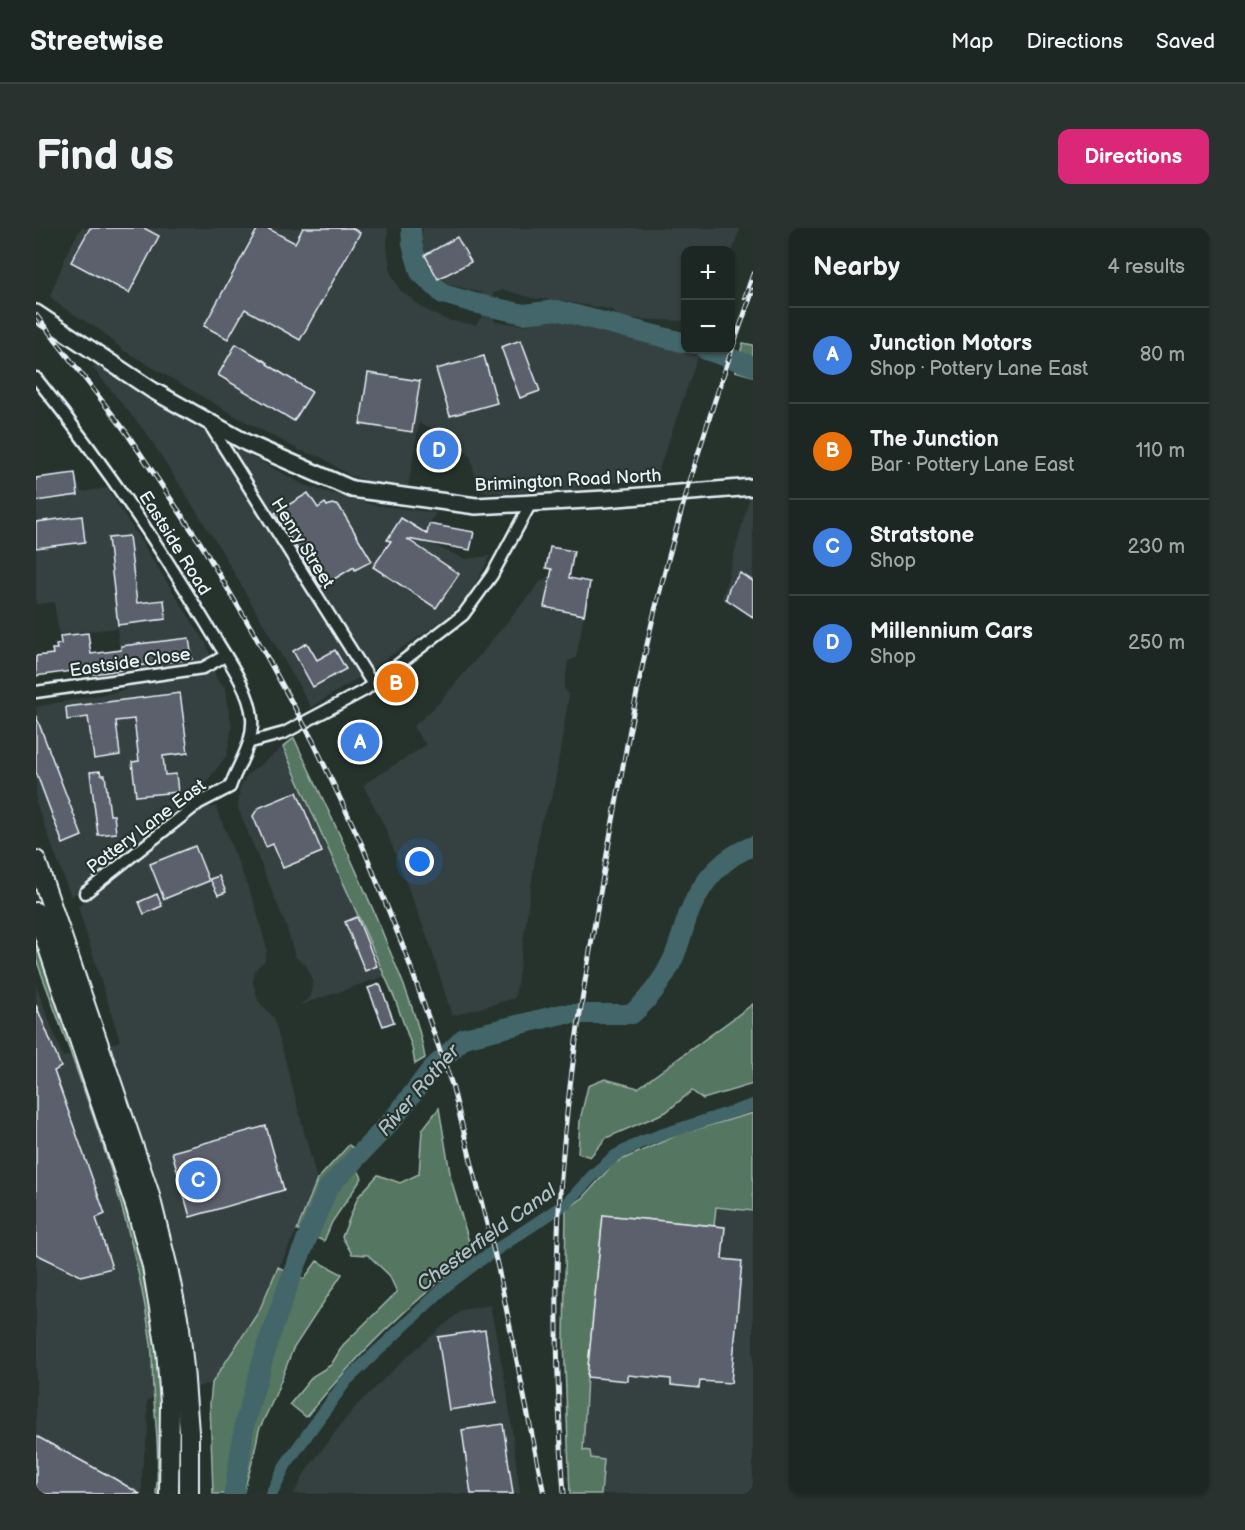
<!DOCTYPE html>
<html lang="en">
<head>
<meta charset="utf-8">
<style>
	body { margin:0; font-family:"Balsamiq Sans",sans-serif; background:#29322f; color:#f1f3f6 }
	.controls { position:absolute; right:18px; top:18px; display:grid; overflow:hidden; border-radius:12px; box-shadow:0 2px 4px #0004 }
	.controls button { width:54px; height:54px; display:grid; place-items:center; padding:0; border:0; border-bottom:2px solid #3a4340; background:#1c2622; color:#f1f3f6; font:30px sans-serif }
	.you { position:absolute; left:384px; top:634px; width:21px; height:21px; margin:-15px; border:4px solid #fff; border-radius:50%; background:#1a73e8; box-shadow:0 0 0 9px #1a73e833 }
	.badge { display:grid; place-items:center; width:39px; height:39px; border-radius:50%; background:#db2777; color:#fff; font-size:20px; font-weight:700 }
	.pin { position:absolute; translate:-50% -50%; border:3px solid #fff; box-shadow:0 2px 6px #0006 }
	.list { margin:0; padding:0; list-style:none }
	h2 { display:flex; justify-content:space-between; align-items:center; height:78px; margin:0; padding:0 24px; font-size:26px }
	h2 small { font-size:20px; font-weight:400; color:#a0a5a5 }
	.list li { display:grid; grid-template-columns:39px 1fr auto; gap:18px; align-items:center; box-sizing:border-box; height:96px; padding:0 24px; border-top:2px solid #3a4340 }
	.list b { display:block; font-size:22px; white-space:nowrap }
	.list p { margin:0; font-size:20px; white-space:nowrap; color:#a0a5a5 }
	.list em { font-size:20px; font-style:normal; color:#a0a5a5 }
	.map { position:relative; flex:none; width:717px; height:1266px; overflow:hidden; border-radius:12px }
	header { display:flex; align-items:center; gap:36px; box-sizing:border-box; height:84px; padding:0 30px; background:#1c2622; border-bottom:2px solid #3a4340 }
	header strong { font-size:28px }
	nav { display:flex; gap:33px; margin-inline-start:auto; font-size:21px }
	.intro { display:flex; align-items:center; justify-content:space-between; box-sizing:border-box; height:144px; padding:0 36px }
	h1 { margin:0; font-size:42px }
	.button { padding:15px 27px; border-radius:12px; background:#db2777; color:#fff; font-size:21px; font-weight:700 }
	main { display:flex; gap:36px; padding:0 36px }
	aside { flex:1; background:#1c2622; border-radius:12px; box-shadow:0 2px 4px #0004 }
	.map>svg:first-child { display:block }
</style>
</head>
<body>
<header>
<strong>Streetwise</strong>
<nav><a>Map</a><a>Directions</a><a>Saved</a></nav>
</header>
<div class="intro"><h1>Find us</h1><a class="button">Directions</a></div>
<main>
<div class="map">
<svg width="717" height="1266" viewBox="0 0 717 1266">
	<rect width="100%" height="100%" fill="#26332d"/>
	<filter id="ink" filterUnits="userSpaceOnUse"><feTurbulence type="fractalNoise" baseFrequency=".0167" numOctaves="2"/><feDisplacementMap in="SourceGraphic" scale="12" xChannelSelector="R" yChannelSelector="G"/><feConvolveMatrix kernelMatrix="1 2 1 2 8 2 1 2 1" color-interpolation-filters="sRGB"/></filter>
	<g filter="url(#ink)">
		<g fill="#364040">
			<path d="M45 0H352L351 18 355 46 364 62 388 81 410 92 440 97 446 88V65L400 53 389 36 384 25 387 0H704L695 27 694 22H650L649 93 583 90 577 82 526 73 496 70 468 62 457 65 458 94 491 97 508 92 537 91 662 128 621 247 538 262 467 265 442 263 435 230 422 215 403 203 383 195 372 259 339 255 313 247 287 230 265 223 203 190 87 122 64 102 23 77 14 68 32 23Z"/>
			<path d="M66 136 155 191 156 197 270 258 337 277 400 285 393 296 390 314 429 331 454 328 446 344 428 373 413 388 313 456 275 479 185 322 111 206 56 139Z"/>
			<path d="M39 245 45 264 71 260 171 417 181 452 189 459 191 476 196 497 191 527 165 561 35 669 0 574V479L89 462 81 400 23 406 18 374 0 376V250Z"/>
			<path d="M714 268H717V390L686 371Z"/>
			<path d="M515 347 554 354 540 430 532 433 528 460 533 467 517 566 504 596 479 770 416 788 395 719 348 597 327 557 390 517 377 499 401 477 448 422 505 353Z"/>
			<path d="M247 519 349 748 264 777 275 768 276 752 270 737 259 729 251 700 202 580 204 559 211 547Z"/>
			<path d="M170 579H180L219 677 231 721 229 732 219 742 217 754 222 773 238 790 281 952 261 1001 223 1083 176 1155 111 1172 112 1202 106 1241V1266H0V758L27 829 84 813 42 679Z"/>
			<path d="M679 979 717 983V1266H542L567 987 677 998Z"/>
			<path d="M454 1077 471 1163 484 1266H258L270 1243 307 1194 322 1176 373 1127 426 1082Z"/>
		</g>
		<g fill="#557660" stroke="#9eb4ac" stroke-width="1.5">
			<path d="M707 115 717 117V148L699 143Z"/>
			<path d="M258 510C291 580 325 649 353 721 368 756 383 793 389 830L379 836 376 819 359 771 247 519Z"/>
			<path d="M0 705 71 913 105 1027 124 1140 126 1176 125 1266H120C124 1231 120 1196 117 1161 116 1146 117 1131 115 1116 97 983 46 856 0 731Z"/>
			<path d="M717 776V856L667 871 656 863 630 884 570 910 554 929 542 925 544 892 552 858 569 851 602 860Z"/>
			<path d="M403 880 415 951 437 1028C375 1073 319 1129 270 1189L254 1176 277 1148 295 1137 307 1117 361 1064 353 1047 332 1027 316 1026 306 1009 322 969 342 947 364 955 383 946 386 902Z"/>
			<path d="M717 885V983L680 979 678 998 567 987 551 1149 547 1222 554 1223 555 1230 568 1232 565 1266H534L528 1113 530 982 548 969 578 935 644 906Z"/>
			<path d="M313 917 329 928 322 942 326 950 296 994 288 1013 261 1002 281 952Z"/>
			<path d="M281 1033 306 1046 257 1121 238 1170 223 1202 217 1231 207 1266H177L174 1176 176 1155 223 1083 242 1039 268 1051Z"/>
		</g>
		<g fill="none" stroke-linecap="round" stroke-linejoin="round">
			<path stroke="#436669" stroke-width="12" d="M235 1266 250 1236 310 1153 410 1058 443 1033 532 974 558 946 579 928 603 915 628 906 717 877"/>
			<g stroke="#436669" stroke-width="20">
				<path d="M375 0 376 16 384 44 407 66 438 75 488 86 520 82 650 115"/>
				<path d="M670 122 717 138"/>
				<path d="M198 1266 209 1194 232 1114 256 1047 292 960 358 890 394 843 428 810 526 786H596C614 770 627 753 637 731 645 714 648 695 656 678 668 651 689 628 717 618"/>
			</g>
		</g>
		<g fill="#5c606d" stroke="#e8f1f8" stroke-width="1.5">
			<path d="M54 0H108L123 8 93 65 35 34Z"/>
			<path d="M222 0H231L259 15 267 0H316L324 5 264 112 209 81 192 111 168 98Z"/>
			<path d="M421 9 435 34 402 51 389 27Z"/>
			<path d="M485 112 504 163 484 170 465 119Z"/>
			<path d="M200 116 232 135 231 136 276 164 258 193 182 147Z"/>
			<path d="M448 128 461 175 414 188 400 141Z"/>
			<path d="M332 145 384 153 376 204 324 196Z"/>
			<path d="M39 245 42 267 0 273V250Z"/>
			<path d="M272 265 282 280 289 275 291 278 296 276 303 278 336 333 319 342 318 339 285 359 239 285Z"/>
			<path d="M46 288 49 314 0 320V294Z"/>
			<path d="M365 290 391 306 393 296 438 304 434 322 371 311 423 346 400 380 337 339 355 313 351 312Z"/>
			<path d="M93 308 101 375 128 372 130 391 82 397 72 310Z"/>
			<path d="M514 319 538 323 533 350 554 354 548 387 508 379 516 341 510 340Z"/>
			<path d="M704 345 717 353V389L690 371 693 360Z"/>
			<path d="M52 405 55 426 85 422V418L153 410 156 431 85 440 86 442 58 446 57 440 0 448V428L17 426 16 421H21L20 417 25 416 24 408Z"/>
			<path d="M271 415 281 432 299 422 310 441 277 459 257 423Z"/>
			<path d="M366 444 371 453 365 457 372 468 363 474 351 455Z"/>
			<path d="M144 465 152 525 127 528 129 547 140 546 142 564 100 568 96 534 103 533 98 491 80 493 84 527 58 531 52 489 31 492 30 479Z"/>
			<path d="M0 488 46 608 27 616 0 544Z"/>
			<path d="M64 543 65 547H69L74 587H78L80 605 62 607 54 544Z"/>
			<path d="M261 564 286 624 247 640 237 616 230 619 217 588 222 580Z"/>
			<path d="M159 618 173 653 128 671 114 636Z"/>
			<path d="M183 648 190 664 182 667 174 651Z"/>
			<path d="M121 666 126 678 108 686 103 674Z"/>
			<path d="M321 689 341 738 329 743 309 694Z"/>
			<path d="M344 756 358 794 347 798 332 760Z"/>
			<path d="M0 777 25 839 18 843 69 986 60 990 76 1040 45 1048 0 1026Z"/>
			<path d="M230 898 248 962 154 989 136 924Z"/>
			<path d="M567 987 689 999 686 1031 706 1033 695 1155 664 1153 663 1160 635 1157V1151L592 1147V1153L551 1149Z"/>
			<path d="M449 1102 460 1175 413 1182 402 1109Z"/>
			<path d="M467 1196 477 1266H435L426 1202Z"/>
			<path d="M0 1208 79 1251 104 1266H0Z"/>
		</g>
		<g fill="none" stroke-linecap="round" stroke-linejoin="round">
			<g stroke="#e8f1f8" stroke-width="15">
				<g id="minor">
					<path d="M0 150C64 230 118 309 171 397 186 423 214 460 216 490 218 516 202 536 194 559L163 575 49 665"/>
					<path d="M172 194 336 455"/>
					<path d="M0 464 167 440 189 428"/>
					<path d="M215 514 248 505 329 462 427 387 456 347 495 275"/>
				</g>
			</g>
			<g stroke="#e8f1f8" stroke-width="20">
				<path id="secondary" d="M0 85 116 162 211 215 316 261 440 278 569 271 717 259"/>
			</g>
			<g stroke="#e8f1f8" stroke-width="22">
				<g id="trunk">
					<path d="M0 632 113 964 132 1040 144 1100 148 1140 153 1204V1266"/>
					<path d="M0 684 100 980 116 1038 130 1122 134 1175 133 1266"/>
				</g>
			</g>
			<use href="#minor" stroke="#26332d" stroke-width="10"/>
			<use href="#secondary" stroke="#26332d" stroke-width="15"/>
			<use href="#trunk" stroke="#26332d" stroke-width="18"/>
			<g stroke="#e8f1f8" stroke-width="5">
				<g id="rail">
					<path d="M709 69 717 46"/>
					<path d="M0 87 90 204 165 316 215 400 277 513 327 619 370 726 416 857 462 1040 508 1266"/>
					<path d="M528 1266C521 1166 518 1064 524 964 532 840 554 720 576 598 589 528 601 456 618 386 645 277 678 168 717 62"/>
				</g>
			</g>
			<use href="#rail" stroke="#26332d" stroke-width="3" stroke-dasharray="9" stroke-linecap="butt"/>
		</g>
	</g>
	<g text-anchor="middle" stroke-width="4.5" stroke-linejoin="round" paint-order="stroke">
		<g font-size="18" fill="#e8f1f8" stroke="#26332d">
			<text transform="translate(532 252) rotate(-3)" y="6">Brimington Road North</text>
			<text transform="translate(139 315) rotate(58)" y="6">Eastside Road</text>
			<text transform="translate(267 315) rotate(58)" y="6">Henry Street</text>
			<text transform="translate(94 434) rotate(-8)" y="6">Eastside Close</text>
			<text transform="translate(110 598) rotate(-37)" y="6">Pottery Lane East</text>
		</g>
		<g font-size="20" font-style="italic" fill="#aec0c6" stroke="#26332d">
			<text transform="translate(382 862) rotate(-49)" y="7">River Rother</text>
			<text transform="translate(450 1009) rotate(-36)" y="7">Chesterfield Canal</text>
		</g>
	</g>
</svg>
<div class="controls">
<button>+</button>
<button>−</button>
</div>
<div class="you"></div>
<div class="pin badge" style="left:324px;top:514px;background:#3f7fe0">A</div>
<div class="pin badge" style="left:360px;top:455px;background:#e8710a">B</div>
<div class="pin badge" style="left:162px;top:952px;background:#3f7fe0">C</div>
<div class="pin badge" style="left:403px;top:222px;background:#3f7fe0">D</div>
</div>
<aside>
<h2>Nearby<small>4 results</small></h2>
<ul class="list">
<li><span class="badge" style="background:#3f7fe0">A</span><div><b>Junction Motors</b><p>Shop · Pottery Lane East</p></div><em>80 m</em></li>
<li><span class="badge" style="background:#e8710a">B</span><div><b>The Junction</b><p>Bar · Pottery Lane East</p></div><em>110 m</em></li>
<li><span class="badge" style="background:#3f7fe0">C</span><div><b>Stratstone</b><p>Shop</p></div><em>230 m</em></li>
<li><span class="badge" style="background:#3f7fe0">D</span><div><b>Millennium Cars</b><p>Shop</p></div><em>250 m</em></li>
</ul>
</aside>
</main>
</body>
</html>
